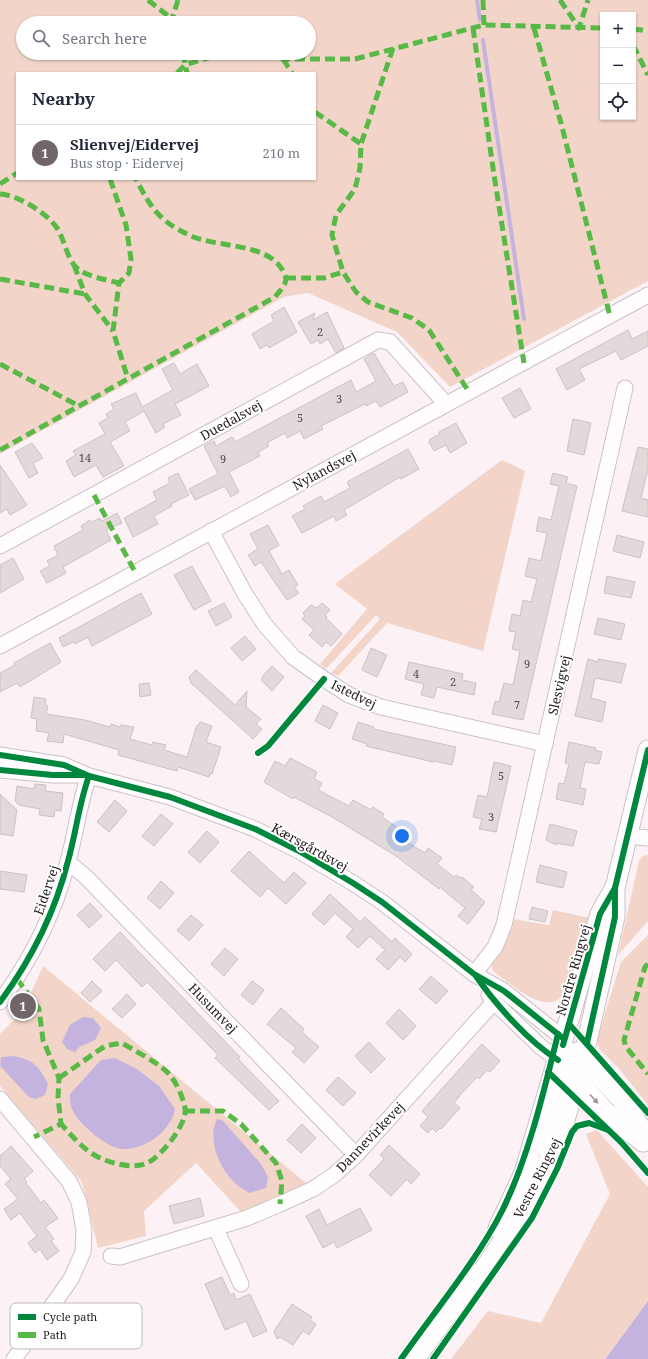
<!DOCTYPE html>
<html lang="en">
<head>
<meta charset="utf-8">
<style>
	body { margin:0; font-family:"Noto Serif",serif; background:#f6f6f7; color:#1f2937 }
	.controls { position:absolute; right:12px; top:12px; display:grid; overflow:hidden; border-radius:0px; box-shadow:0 1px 3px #0004 }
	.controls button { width:36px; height:36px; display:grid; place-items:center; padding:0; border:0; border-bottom:1px solid #e0e1e3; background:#fff; color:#1f2937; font:20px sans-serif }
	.you { position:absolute; left:402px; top:836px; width:14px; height:14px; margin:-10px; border:3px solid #fff; border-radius:50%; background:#1a73e8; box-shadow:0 0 0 6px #1a73e833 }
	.badge { display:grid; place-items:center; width:26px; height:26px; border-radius:50%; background:#706669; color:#fff; font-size:13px; font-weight:700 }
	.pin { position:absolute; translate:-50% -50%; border:2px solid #fff; box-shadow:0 1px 4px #0006 }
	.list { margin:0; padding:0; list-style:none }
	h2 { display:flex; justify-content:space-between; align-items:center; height:52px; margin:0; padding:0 16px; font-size:17px }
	h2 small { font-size:13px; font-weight:400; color:#747a83 }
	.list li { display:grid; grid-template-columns:26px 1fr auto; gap:12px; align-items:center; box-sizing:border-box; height:56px; padding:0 16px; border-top:1px solid #e0e1e3 }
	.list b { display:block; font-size:15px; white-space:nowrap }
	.list p { margin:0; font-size:13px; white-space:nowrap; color:#747a83 }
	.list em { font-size:13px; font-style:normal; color:#747a83 }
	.icon { flex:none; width:22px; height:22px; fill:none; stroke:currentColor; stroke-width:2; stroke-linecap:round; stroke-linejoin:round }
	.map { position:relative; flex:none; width:648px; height:1359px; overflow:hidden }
	.search { position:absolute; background:#fff; box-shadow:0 1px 3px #0004; left:16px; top:16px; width:300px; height:44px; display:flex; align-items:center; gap:10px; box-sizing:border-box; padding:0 14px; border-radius:22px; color:#747a83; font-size:15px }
	.panel { position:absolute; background:#fff; box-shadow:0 1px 3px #0004; left:16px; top:72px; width:300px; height:108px; border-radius:0px }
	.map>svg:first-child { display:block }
</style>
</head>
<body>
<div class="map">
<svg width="648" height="1359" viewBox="0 0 648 1359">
	<rect width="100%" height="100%" fill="#fcf2f5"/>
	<g fill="#f2d5c8" fill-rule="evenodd">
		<path d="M0 0H648V281L450 387 397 332 308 293 284 297 0 454ZM603 15H633V117H603ZM23 23H309V53H23ZM17 73H315V179H17Z"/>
		<path d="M502 460 525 471 483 651 387 623 338 676 331 673 380 619 376 615 326 669 320 664 367 609 335 584Z"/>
		<path d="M648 855V921L618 955 639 861 643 856Z"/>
		<path d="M553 910 590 918 587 934 579 948 564 994C546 1017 515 986 498 975L492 970V963L507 939 513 919 549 925Z"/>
		<path d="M648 935V1105L621 1071 599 1049 597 1039 621 962Z"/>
		<path d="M43 966 306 1183 241 1212 196 1163 144 1211 146 1236 98 1248 82 1182 0 1086V1034L23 1011Z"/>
		<path d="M597 1130 648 1187V1301L605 1359H451L488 1311 541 1323 610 1194 586 1134Z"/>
	</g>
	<g fill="#c3b3de">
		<path d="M83 1017 93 1018 101 1028 95 1040 79 1047 75 1052 67 1049 62 1042 70 1025Z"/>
		<path d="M13 1056C34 1060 38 1065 48 1084L45 1095 36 1099 29 1097 0 1066 1 1057Z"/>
		<path d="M115 1058 137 1069 159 1086 175 1109C171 1131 145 1150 123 1149 107 1149 78 1123 72 1109 70 1104 70 1099 70 1094L101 1060Z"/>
		<path d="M217 1119 222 1120 261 1164 268 1177 266 1188 249 1193C244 1190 238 1186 234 1182 219 1168 207 1138 217 1119Z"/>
		<path d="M648 1301V1359H605L606 1358Z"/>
	</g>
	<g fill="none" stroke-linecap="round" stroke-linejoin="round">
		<g stroke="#c3b3de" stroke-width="4">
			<path d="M477 0 480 20"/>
			<path d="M483 40 524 319"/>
		</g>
	</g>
	<g fill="#e3d9da" stroke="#ccc2c3">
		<path d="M284 307 297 332 269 348 267 345 260 349 252 334 274 321 271 315Z"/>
		<path d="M327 312 344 348 336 353 328 339 320 344 318 340 311 344 298 322 315 313 313 320Z"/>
		<path d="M628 330 632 339 648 331V346L621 360 616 351 579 369 585 380 567 390 556 369Z"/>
		<path d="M374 353 394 386 403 382 408 392 380 407 376 401 366 406 365 404 321 426 323 429 304 439 300 431 287 438 285 433 267 443 269 446 258 452 260 456 229 472 239 492 231 497 225 486 195 500 189 489 218 474 204 446 214 441 216 446 232 437 235 442 351 380 356 392 376 381 364 359Z"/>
		<path d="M174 363 180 374 197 364 209 386 175 404 181 415 163 424 165 427 156 433 144 411 125 422 130 431 110 442 124 466 103 477 96 465 74 477 66 461 76 455 73 451 105 434 99 423 108 418 106 414 114 409 111 404 136 393 142 407 173 390 162 369Z"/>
		<path d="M520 388 531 409 514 418 502 398Z"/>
		<path d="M573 419 591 423 584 455 567 451Z"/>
		<path d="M456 423 467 443 450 453 446 445 434 451 429 442 430 439 440 434 439 432Z"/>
		<path d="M32 443 43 458 33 463 38 473 29 478 15 452Z"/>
		<path d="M638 447 648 449V470L641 498 648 500V517L622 511Z"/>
		<path d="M408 449 419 469 401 479 400 477 344 510 347 515 336 521 334 516 302 533 292 516 305 509 303 506 321 496 324 502 350 488 347 482Z"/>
		<path d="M0 465 27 505 10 515 7 509 0 513Z"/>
		<path d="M178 473 189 495 171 504 172 506 154 516 158 524 133 537 124 518 157 500 153 492 170 483 168 478Z"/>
		<path d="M553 473 568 477 566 483 577 486 523 720 492 714 495 701 499 702 504 683 513 685 520 651 512 649 516 632 509 631 512 614 520 616 523 600 531 602 537 579 525 576 529 558 541 561 547 533 536 531 539 517 551 520 559 486 550 484Z"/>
		<path d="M117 513 122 523 106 530 111 540 63 567 66 573 47 583 40 571 50 566 47 561 58 555 54 546 83 530 81 526 90 520 92 522 100 518 102 521Z"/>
		<path d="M268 525 279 545 269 551 282 574 289 570 298 585 294 587 299 593 287 600 261 562 255 566 248 555 258 549 250 534Z"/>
		<path d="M617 535 644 542 640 558 613 551Z"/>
		<path d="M13 558 24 579 0 593V565Z"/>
		<path d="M192 566 211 601 194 610 174 575Z"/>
		<path d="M607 576 635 582 631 598 604 593Z"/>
		<path d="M141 593 152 614 92 646 88 637 75 644 73 642 63 647 59 638Z"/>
		<path d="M224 603 232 617 216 626 208 611Z"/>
		<path d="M322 603 330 610 325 615 327 617 326 618 342 634 331 646 326 642 322 647 309 635 314 630 302 619 305 616 303 613 311 605 317 608Z"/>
		<path d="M598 618 625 624 621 640 594 634Z"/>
		<path d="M245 636 256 649 242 661 231 648Z"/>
		<path d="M50 643 61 662 20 687 17 683 0 692V673L15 665 14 663Z"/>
		<path d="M371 648 387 655 377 677 362 670Z"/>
		<path d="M588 659 598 662V659L626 664 621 683 595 678 591 698 606 702 602 722 575 716Z"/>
		<path d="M409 662 463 674 462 680 476 683 474 695 437 687 434 698 421 695 424 684 405 679Z"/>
		<path d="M272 666 284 677 272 691 262 681V677Z"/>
		<path d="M196 670 235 705 247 691 246 707 261 719 256 724 262 729 253 739 191 683 189 677Z"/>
		<path d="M149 683 151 695 140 697 139 684Z"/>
		<path d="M34 697 46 699 45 705 48 706 46 714 85 720 110 727 111 724 120 727 121 725 134 727 130 739 152 745 153 742 166 745 164 750 187 757 197 725H199L200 722 212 726 206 742 221 747 212 774 210 773 209 777 178 767 177 771 143 762 118 755 119 750 64 734 63 743 47 741 49 733 36 731 37 719 31 718Z"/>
		<path d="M323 705 338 713 330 729 315 721Z"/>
		<path d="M358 722 374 727 373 729 456 747 452 765 434 761 433 762 366 746 367 744 352 739Z"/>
		<path d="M569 742 596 748 595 750 602 752 599 764 585 762 580 788 586 789 583 805 556 799 559 783 564 784 569 764 565 763Z"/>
		<path d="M290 758 317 772 314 779 322 783 318 790 349 806 353 800 371 810 373 807 384 814 382 817 398 828 394 834 425 853 428 848 442 858 437 864 454 877 456 875 461 878 462 877 474 887 471 890 485 902 468 924 458 916 465 908 440 887 439 889 396 856 332 817 294 797 293 799 264 782 275 761 285 766Z"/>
		<path d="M494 762 511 766 496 832 479 829 482 819 473 817 478 795 487 797Z"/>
		<path d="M35 784 46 785 45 791 63 793 61 811 55 810 54 817 39 815 40 809 19 805 15 801 17 786 34 789Z"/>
		<path d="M0 794 17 810 13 836 0 834Z"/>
		<path d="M115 800 127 811 109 832 97 822Z"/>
		<path d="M161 814 173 824 154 846 142 836Z"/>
		<path d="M550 824 577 831 573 846 556 843V845L546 840Z"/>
		<path d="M207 831 219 842 200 863 188 852Z"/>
		<path d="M249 851 284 883 294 872 306 883 286 904 268 888 260 897 231 871Z"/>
		<path d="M540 865 567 872 563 888 536 882Z"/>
		<path d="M0 871 27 875 24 892 0 889Z"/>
		<path d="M161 881 174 893 160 909 147 898Z"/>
		<path d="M330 894 360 922 365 917 392 942 395 938 412 954 405 962 400 957 388 970 376 959 385 950 370 936 358 948 346 937 353 929 335 913 324 925 312 914Z"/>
		<path d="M90 903 102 916 89 928 77 915Z"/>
		<path d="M532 907 548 911 545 922 529 919Z"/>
		<path d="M191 915 203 925 189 941 177 930Z"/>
		<path d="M120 932 240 1057 238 1059 279 1101 269 1110 215 1058 218 1055 147 982 142 987 116 960 105 971 93 959Z"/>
		<path d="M225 948 238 959 224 976 211 964Z"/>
		<path d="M431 976 448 991 436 1004 419 989Z"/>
		<path d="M92 981 102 991 90 1002 81 993Z"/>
		<path d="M252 981 264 990 253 1005 241 995Z"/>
		<path d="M127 994 136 1004 122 1018 112 1009Z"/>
		<path d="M281 1008 304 1029 302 1032 319 1047 304 1063 292 1052 296 1048 267 1024Z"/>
		<path d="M399 1009 416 1026 403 1040 386 1023Z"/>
		<path d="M369 1042 385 1059 371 1073 355 1056Z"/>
		<path d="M482 1044 500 1061 490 1072 487 1070 479 1079 477 1077 461 1094 454 1103 460 1108 441 1129 440 1128 436 1132 432 1128 428 1133 420 1126 428 1117 422 1111Z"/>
		<path d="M338 1077 356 1093 343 1106 326 1090Z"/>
		<path d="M302 1124 316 1138 301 1153 287 1140Z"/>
		<path d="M389 1145 420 1174 411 1184 407 1179 391 1196 369 1175 384 1159 380 1155Z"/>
		<path d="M11 1146 33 1171 24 1179 27 1182 26 1183 41 1203 44 1200 58 1218 45 1227 54 1239 51 1241 59 1251 47 1260 40 1249 35 1253 28 1243 37 1236 20 1213 11 1220 4 1209 18 1199 5 1184 11 1179 0 1166V1156Z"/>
		<path d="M200 1198 204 1216 174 1224 169 1206Z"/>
		<path d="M360 1208 372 1230 337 1248 334 1242 323 1248 306 1216 319 1209 327 1225Z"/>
		<path d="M222 1277 230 1295 234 1293 236 1300 250 1294 267 1331 253 1337 246 1321 225 1330 205 1284Z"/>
		<path d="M292 1304 312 1317 310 1320 316 1324 309 1335 303 1331 293 1345 280 1337 277 1339 274 1331Z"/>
	</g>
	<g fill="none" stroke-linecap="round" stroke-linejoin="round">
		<g stroke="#cbc2c5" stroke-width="17">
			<g id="minor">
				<path d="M211 531 245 594 265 625 293 657 324 679 349 695 381 707 545 744"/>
				<path d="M0 546 378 340 390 342 446 404"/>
				<path d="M0 646 648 295"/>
				<path d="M0 755 64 765 89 776 170 797 255 829 299 851 353 883 382 902 474 974 504 991 564 1039 569 1071 565 1089 544 1148"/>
				<path d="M0 770 53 775H82"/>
				<path d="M628 836 648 838"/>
				<path d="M68 862 86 877 356 1155"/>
				<path d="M474 974 495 947 504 925 625 388"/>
				<path d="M489 995 494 1002 541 1047 558 1060"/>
				<path d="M0 1002C31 960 55 912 68 861 76 833 79 803 89 776"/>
				<path d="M0 1099 69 1181 79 1202 84 1230 83 1252 71 1279 14 1359"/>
				<path d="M216 1229 241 1284"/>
				<path d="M111 1256 120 1257 247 1218 280 1204 313 1189 334 1175 356 1155 494 1002"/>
			</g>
		</g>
		<g stroke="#cbc2c5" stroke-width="21">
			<g id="major">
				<path d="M576 1052 621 1099 648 1138"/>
				<path d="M572 1074 607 1113 643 1142"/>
				<path d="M498 1228 524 1173 600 914 614 889"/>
				<path d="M415 1359 468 1286 484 1269 515 1222 538 1183 564 1123 583 1059 615 917V888L648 750"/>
			</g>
		</g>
		<use href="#minor" stroke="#fffdfe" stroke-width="15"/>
		<use href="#major" stroke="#fffdfe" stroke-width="19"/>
		<g stroke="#58b947" stroke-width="5" stroke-dasharray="10 5" stroke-linecap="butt">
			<path d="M148 0 172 19 174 23"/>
			<path d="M483 0 484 25"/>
			<path d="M560 0 579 28 588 0"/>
			<path d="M176 22 172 19 178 0"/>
			<path d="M473 28 494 175 524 363"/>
			<path d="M534 28 561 123 610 316"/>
			<path d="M633 29 648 31"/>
			<path d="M633 45 648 75"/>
			<path d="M393 48 361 144 360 168 355 189 336 215 332 235 343 272 356 292 368 302 412 318 429 330 469 392"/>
			<path d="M183 53 187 73"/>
			<path d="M266 53 283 59H355L484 25 603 28"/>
			<path d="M283 59 292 73"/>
			<path d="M177 73 185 65 224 53"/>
			<path d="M315 112 361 144"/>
			<path d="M110 179 126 225 131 259 129 273 119 283 113 331 128 379"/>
			<path d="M0 184 17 173"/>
			<path d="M0 194C18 195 47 213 57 228 64 239 66 254 74 265 84 277 105 279 119 283"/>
			<path d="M74 265 85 294 113 331"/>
			<path d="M286 278H324L343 272"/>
			<path d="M0 279 85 294"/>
			<path d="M0 364 79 406"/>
			<path d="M0 450 275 297C278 293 283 288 285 283 287 278 285 275 283 271 268 242 215 248 189 235 159 221 151 208 136 179"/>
			<path d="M94 495 135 572"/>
			<path d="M648 964 645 967 624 1040 626 1047 648 1074"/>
			<path d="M17 979 39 1009 43 1040 59 1078 58 1097 61 1124 34 1137"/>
			<path d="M59 1078 105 1046 122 1043C135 1051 159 1063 168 1073 176 1081 183 1097 185 1108 188 1123 162 1155 149 1162 137 1169 118 1165 105 1160 87 1154 74 1138 61 1124"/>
			<path d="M185 1111H223L241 1124 276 1163 282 1181 280 1204"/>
		</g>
		<g stroke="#fff" stroke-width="8">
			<g id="cycleway">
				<path d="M258 753 268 746 324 679"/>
				<path d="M0 755 64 765 89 776 170 797 255 829 299 851 353 883 382 902 474 974 504 991 564 1039"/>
				<path d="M0 770 53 775H85"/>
				<path d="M476 976C495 1004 529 1042 558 1060"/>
				<path d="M0 1002C31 960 55 912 68 861 76 833 79 803 89 776"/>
				<path d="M569 1024 648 1113"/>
				<path d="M587 1043 615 917V888L648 750"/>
				<path d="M563 1045 600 914 615 888"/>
				<path d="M548 1072 621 1142 648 1173"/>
				<path d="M401 1359C434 1312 476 1262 502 1211 528 1159 544 1091 558 1034"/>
				<path d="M433 1359 532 1218 557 1169 572 1132 577 1126 589 1123 608 1130"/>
			</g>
		</g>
		<use href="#cycleway" stroke="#00873e" stroke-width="6"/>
	</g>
	<defs><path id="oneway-solid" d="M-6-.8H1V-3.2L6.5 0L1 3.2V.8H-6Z"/></defs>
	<use fill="#9c9799" href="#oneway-solid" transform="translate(594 1099) rotate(48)"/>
	<g text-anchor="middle" stroke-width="4" stroke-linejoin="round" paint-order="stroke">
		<g font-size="11" fill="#544a4d">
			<text x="320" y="336">2</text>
			<text x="339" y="403">3</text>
			<text x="300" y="422">5</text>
			<text x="85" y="462">14</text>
			<text x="223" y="463">9</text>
			<text x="527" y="668">9</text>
			<text x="416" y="678">4</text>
			<text x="453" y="686">2</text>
			<text x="517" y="709">7</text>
			<text x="501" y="780">5</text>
			<text x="491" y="821">3</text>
		</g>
		<g font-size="13" fill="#241b1e" stroke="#fff">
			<text transform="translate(231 420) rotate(-29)" y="5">Duedalsvej</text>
			<text transform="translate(324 470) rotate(-28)" y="5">Nylandsvej</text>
			<text transform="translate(559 685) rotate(-77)" y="5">Slesvigvej</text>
			<text transform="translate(354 694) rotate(26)" y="5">Istedvej</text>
			<text transform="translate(310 847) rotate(29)" y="5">Kærsgårdsvej</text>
			<text transform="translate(46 890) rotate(-71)" y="5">Eidervej</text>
			<text transform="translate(573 970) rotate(-74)" y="5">Nordre Ringvej</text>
			<text transform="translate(213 1008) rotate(46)" y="5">Husumvej</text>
			<text transform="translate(370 1137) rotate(-46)" y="5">Dannevirkevej</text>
			<text transform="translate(537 1178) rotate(-63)" y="5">Vestre Ringvej</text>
		</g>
	</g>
	<rect x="10" y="1303" width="132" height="46" rx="6" fill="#fff" stroke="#bdbbbc" stroke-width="1"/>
	<rect x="18" y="1314" width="18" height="6" fill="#00873e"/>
	<rect x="18" y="1332" width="18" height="6" fill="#58b947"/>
	<g font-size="11" fill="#241b1e">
		<text x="43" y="1321">Cycle path</text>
		<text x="43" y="1339">Path</text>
	</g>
</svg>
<div class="controls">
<button>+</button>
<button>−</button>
<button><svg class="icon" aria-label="locate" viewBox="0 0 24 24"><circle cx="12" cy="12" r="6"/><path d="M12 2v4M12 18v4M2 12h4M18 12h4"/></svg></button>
</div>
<div class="you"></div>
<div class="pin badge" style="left:23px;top:1006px">1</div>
<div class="search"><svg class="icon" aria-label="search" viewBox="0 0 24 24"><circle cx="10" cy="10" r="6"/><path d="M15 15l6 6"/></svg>Search here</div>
<section class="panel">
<h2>Nearby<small></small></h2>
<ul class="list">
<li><span class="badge">1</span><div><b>Slienvej/Eidervej</b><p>Bus stop · Eidervej</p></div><em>210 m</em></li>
</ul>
</section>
</div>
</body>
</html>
